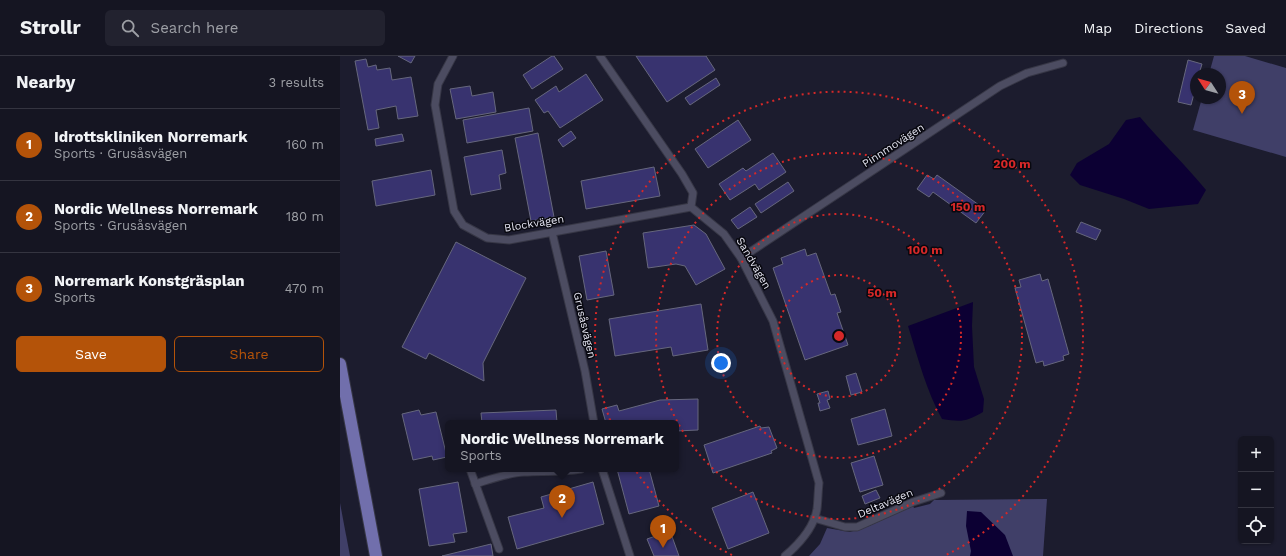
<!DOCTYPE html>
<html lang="en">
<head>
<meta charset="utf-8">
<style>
	body { margin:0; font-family:"Work Sans",sans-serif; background:#22222f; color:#f1f3f6 }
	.controls { position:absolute; right:12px; bottom:12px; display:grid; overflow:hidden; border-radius:6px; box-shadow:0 1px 3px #0004 }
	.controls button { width:36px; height:36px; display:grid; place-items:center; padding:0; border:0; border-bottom:1px solid #343440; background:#151522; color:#f1f3f6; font:20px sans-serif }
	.compass { position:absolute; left:850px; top:12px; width:36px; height:36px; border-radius:50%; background:#151522; box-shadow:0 1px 3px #0004; rotate:306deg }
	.you { position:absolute; left:381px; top:307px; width:14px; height:14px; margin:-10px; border:3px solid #fff; border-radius:50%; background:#1a73e8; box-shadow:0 0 0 6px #1a73e833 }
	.badge { display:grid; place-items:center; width:26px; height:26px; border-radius:50%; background:#b45309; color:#fff; font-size:13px; font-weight:700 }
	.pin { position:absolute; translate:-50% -33px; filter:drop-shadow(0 1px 2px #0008) }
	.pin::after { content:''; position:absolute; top:21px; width:14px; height:12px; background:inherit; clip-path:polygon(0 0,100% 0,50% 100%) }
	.popup { position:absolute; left:105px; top:364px; width:234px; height:52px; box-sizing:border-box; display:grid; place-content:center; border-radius:6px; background:#151522; filter:drop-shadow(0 1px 3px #0005); font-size:13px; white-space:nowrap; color:#9d9fa5 }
	.popup b { font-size:15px; color:#f1f3f6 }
	.popup::after { content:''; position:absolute; left:50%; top:100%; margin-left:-8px; border:8px solid transparent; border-top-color:#151522 }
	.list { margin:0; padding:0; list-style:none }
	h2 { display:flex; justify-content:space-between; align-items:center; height:52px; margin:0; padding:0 16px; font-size:17px }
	h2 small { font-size:13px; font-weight:400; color:#9d9fa5 }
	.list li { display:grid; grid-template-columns:26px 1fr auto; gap:12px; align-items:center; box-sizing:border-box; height:72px; padding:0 16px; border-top:1px solid #343440 }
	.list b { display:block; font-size:15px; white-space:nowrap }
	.list p { margin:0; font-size:13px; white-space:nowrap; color:#9d9fa5 }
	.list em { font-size:13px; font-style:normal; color:#9d9fa5 }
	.actions { display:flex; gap:8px; padding:12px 16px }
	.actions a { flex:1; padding:9px 0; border:1px solid #b45309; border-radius:6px; text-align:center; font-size:14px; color:#b45309 }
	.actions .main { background:#b45309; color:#fff }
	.icon { flex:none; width:22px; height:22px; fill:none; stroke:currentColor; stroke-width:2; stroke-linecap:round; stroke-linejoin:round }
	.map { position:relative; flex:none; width:946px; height:500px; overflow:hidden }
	header { display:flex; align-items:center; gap:24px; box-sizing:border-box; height:56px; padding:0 20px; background:#151522; border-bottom:1px solid #343440 }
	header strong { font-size:19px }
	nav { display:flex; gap:22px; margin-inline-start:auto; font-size:14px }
	.search { width:280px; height:36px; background:#22222f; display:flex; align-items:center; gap:10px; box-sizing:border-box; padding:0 14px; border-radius:6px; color:#9d9fa5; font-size:15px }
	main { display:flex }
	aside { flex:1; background:#151522 }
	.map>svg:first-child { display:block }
</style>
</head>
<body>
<header>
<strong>Strollr</strong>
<div class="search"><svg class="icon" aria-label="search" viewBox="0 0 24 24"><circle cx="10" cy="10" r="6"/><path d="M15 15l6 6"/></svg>Search here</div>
<nav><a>Map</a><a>Directions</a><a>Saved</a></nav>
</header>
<main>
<aside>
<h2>Nearby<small>3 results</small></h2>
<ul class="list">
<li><span class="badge">1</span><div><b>Idrottskliniken Norremark</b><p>Sports · Grusåsvägen</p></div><em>160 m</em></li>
<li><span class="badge">2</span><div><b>Nordic Wellness Norremark</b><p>Sports · Grusåsvägen</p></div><em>180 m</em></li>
<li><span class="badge">3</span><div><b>Norremark Konstgräsplan</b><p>Sports</p></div><em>470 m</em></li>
</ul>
<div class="actions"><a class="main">Save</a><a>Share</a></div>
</aside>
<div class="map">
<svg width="946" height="500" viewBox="0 0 946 500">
	<rect width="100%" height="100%" fill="#1c1c2e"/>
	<g fill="#403f68">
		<path d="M874 0H905L946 12V101L853 74 862 42H880V18H869Z"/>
		<path d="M707 443 703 500H469L480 488 487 472 510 476 529 470 573 450 574 452 590 448 594 444Z"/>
		<path d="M0 447 10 500H0Z"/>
	</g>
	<g fill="#0c0033">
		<path d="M800 61C821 86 845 108 866 134L858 148 809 153 784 143 740 129 730 119 737 107 769 88 786 64Z"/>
		<path d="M633 246 632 270 634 311 644 343 643 356C626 366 621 366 602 363 586 334 578 302 568 270Z"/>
		<path d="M627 455 641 456 665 479 673 500H630L631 495 626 470Z"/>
	</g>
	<g fill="#38336f" stroke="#66677d">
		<path d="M58 0H75L71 7Z"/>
		<path d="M212 0H214L223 13 192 33 183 19Z"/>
		<path d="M296 0H366L375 14 327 46Z"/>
		<path d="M26 3 28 11 36 9 37 14 50 12 52 24 71 21 78 60 58 63 56 50 36 54 39 72 28 74 15 5Z"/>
		<path d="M848 4 862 8 859 18H856V30L851 49 838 46Z"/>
		<path d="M246 18 263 44 220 72 208 55 204 57 195 44 216 30 219 36Z"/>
		<path d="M376 22 380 29 350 49 345 42Z"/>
		<path d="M130 30 132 40 153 36 156 56 116 63 110 33Z"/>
		<path d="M189 52 193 75 127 87 123 64Z"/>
		<path d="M398 64 411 84 368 112 355 93Z"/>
		<path d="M231 75 236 82 223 91 218 84Z"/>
		<path d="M198 77 214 161 191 165 175 82Z"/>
		<path d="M62 78 64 85 36 90 35 83Z"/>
		<path d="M162 94 166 117 159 119 161 133 131 139 124 101Z"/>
		<path d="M433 97 446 116 419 134 415 128 390 144 379 128 403 112 406 115Z"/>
		<path d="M314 111 320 140 246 153 241 125Z"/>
		<path d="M91 114 95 139 36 150 32 125Z"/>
		<path d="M587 119 594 123 597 119 646 154 636 167 593 136 589 141 577 133Z"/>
		<path d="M448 126 454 135 421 157 415 148Z"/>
		<path d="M410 151 417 161 398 173 391 164Z"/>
		<path d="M741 166 761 174 756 184 736 176Z"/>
		<path d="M354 169 366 178 385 213 356 229 345 210 336 208 308 212 303 177Z"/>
		<path d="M116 186 186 222 143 307 144 325 89 297 86 303 62 291Z"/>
		<path d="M465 193 467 200 476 197 491 239 495 238 501 256 497 257 508 289 465 304 433 212 443 208 441 202Z"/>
		<path d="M266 195 274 239 247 244 239 200Z"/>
		<path d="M700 218 702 225 708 223 729 298 723 300 724 304 704 310 703 305 696 307 675 232 681 231 679 224Z"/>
		<path d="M361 248 368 294 333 300 331 291 275 300 269 263Z"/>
		<path d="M516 317 522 336 511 339 506 320Z"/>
		<path d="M488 335 490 343 487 344 490 352 480 355 478 347H480L477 338Z"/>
		<path d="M358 343V374L336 375V367H266L262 353 277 349 279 355 320 344Z"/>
		<path d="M545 353 552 380 518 389 511 363Z"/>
		<path d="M79 354 81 359 96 356 107 401 93 404 92 400 73 404 62 358Z"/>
		<path d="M216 354 217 367H142L141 357Z"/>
		<path d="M420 370 421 372 429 371 437 392 431 395 432 397 373 417 364 389Z"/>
		<path d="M534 400 543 429 520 436 511 407Z"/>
		<path d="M277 413H309L319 450 289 458Z"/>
		<path d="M118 426 127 476 113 478 115 486 89 490 79 433Z"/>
		<path d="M253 426 264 468 177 493 168 461 204 452 201 441Z"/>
		<path d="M536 434 540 442 525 448 522 440Z"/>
		<path d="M413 436 429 477 388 493 372 452Z"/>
		<path d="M330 475 339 500H314L307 483Z"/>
		<path d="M151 488 153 500H102Z"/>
	</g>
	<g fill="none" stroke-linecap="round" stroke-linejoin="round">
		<g stroke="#373746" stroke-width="9">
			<g id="minor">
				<path d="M113 0 98 28 95 49 114 155 123 169 147 182 169 184 351 151"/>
				<path d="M260 0 342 118 353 137 351 151 384 178 401 202 433 265 479 427C478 436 478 445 477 453 474 472 459 488 445 500"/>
				<path d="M212 176 245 315 254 367"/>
				<path d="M401 202 660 30 687 17 723 7"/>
				<path d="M130 413 159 493"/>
				<path d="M262 413 290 500"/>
				<path d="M135 428C151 423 167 417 184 416 203 415 222 416 241 413"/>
				<path d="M474 462 505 471H517L573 446 601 437"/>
			</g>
		</g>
		<g stroke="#373746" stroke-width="14">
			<path id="primary" d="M0 308 36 500"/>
		</g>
		<use href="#minor" stroke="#4c4c61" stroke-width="7"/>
		<use href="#primary" stroke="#716fac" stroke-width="12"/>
	</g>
	<g fill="none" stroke="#d62828" stroke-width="2" stroke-dasharray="2 4">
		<circle cx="499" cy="280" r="61"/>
		<circle cx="499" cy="280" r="122"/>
		<circle cx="499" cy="280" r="183"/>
		<path d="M392 499A244 244 0 1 1 606 499"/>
	</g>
	<g text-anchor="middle" stroke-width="3" stroke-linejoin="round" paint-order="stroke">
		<g font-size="11" fill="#e3e3f0" stroke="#08080f">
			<text transform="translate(553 89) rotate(-33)" y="4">Pinnmovägen</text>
			<text transform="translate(194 167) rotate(-9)" y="4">Blockvägen</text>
			<text transform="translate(414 207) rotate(60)" y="4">Sandvägen</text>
			<text transform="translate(245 269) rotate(77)" y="4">Grusåsvägen</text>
			<text transform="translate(545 447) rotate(-23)" y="4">Deltavägen</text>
		</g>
	</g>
	<circle cx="499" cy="280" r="6" fill="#d62828" stroke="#08080f" stroke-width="2"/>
	<g font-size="12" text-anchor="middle" font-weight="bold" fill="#d62828" stroke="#08080f" stroke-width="3" stroke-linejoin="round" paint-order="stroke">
		<text x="672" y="112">200 m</text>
		<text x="628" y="155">150 m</text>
		<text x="585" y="198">100 m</text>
		<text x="542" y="241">50 m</text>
	</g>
</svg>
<div class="controls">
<button>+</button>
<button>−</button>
<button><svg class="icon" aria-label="locate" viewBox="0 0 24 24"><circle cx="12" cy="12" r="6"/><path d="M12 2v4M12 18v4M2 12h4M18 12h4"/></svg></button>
</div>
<svg class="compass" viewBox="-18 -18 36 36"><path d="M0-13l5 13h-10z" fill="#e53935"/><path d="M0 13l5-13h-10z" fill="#9d9fa5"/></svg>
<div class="you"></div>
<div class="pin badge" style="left:323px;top:492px">1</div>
<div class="pin badge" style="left:222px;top:462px">2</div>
<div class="popup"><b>Nordic Wellness Norremark</b>Sports</div>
<div class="pin badge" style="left:902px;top:58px">3</div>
</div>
</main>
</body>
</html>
